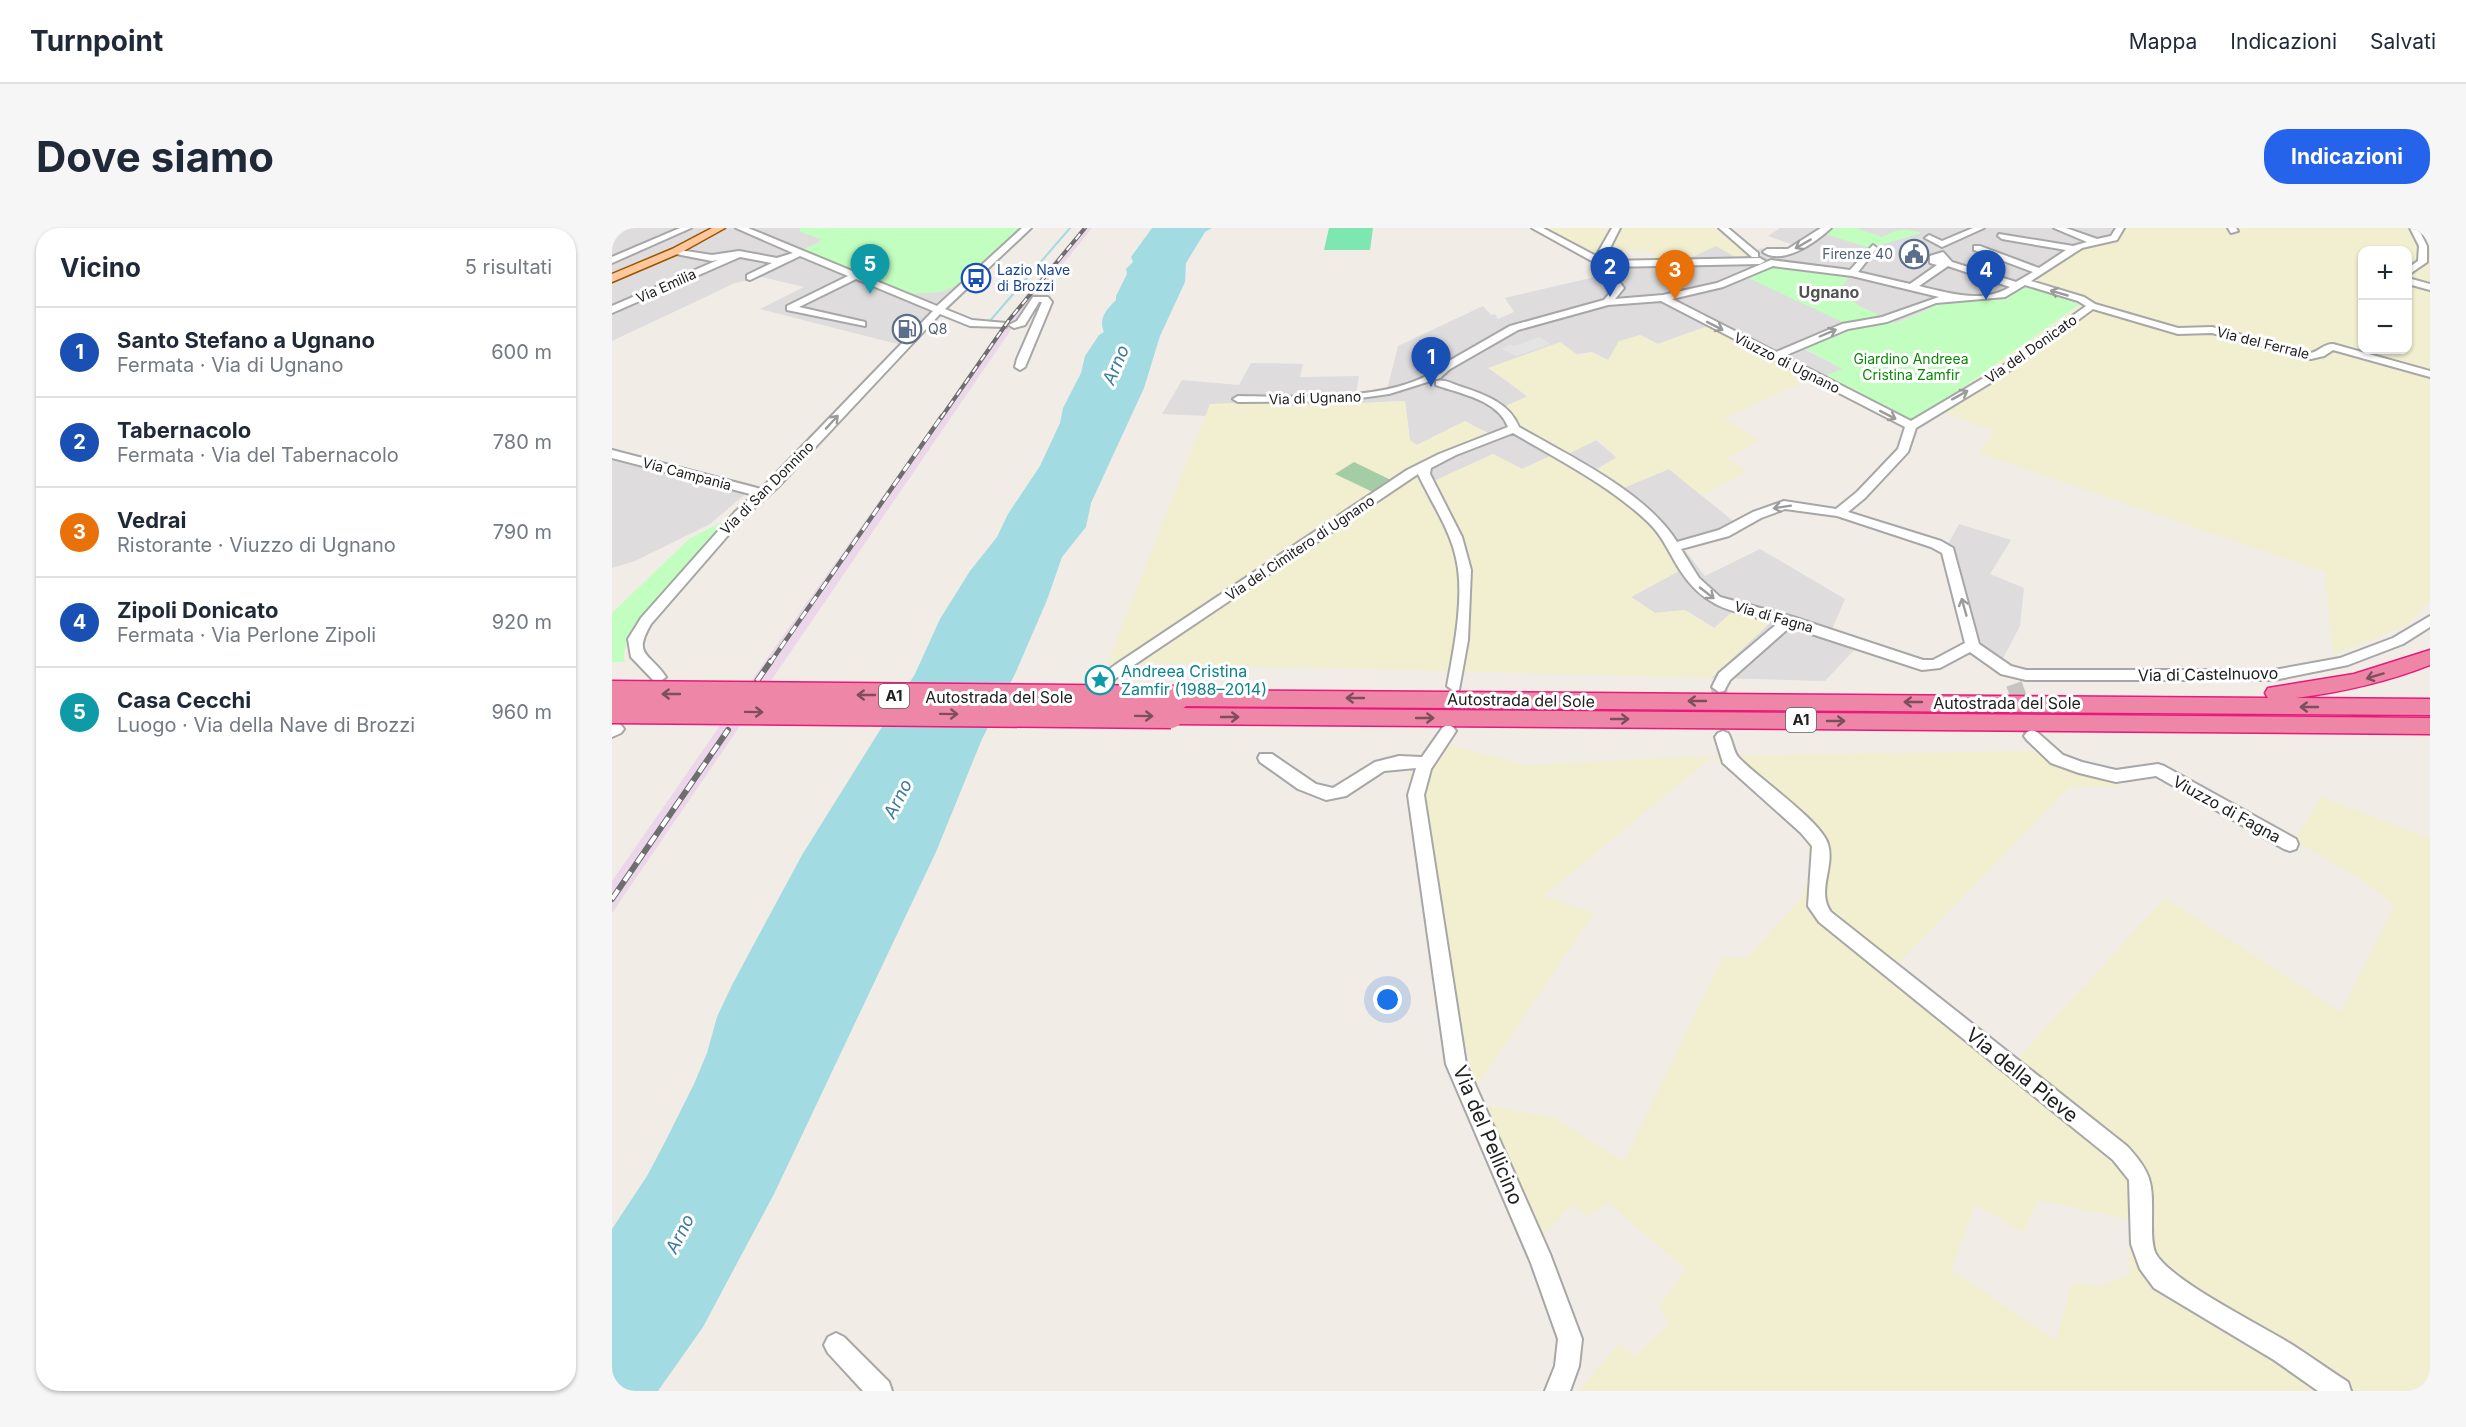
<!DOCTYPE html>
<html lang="it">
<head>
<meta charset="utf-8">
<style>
	body { margin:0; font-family:Inter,sans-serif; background:#f6f6f7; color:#1f2937 }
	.controls { position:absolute; right:18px; top:18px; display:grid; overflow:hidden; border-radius:12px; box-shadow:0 2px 4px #0004 }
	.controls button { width:54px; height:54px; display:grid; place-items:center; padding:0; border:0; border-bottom:2px solid #e0e1e3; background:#fff; color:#1f2937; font:30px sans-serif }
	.you { position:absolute; left:776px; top:772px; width:21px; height:21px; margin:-15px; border:4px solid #fff; border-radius:50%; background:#1a73e8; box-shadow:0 0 0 9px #1a73e833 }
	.badge { display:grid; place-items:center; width:39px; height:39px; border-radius:50%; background:#2563eb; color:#fff; font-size:20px; font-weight:700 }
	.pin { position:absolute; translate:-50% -50px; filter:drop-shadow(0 2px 3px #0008) }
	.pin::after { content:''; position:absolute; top:32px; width:21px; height:18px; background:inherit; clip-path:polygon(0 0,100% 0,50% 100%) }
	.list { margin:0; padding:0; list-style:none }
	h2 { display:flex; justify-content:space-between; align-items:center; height:78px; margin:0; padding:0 24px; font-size:26px }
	h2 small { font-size:20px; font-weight:400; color:#747a83 }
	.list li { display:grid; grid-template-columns:39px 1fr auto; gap:18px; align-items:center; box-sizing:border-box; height:90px; padding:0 24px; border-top:2px solid #e0e1e3 }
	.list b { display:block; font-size:22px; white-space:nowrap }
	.list p { margin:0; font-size:20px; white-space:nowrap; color:#747a83 }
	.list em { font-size:20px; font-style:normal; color:#747a83 }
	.map { position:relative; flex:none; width:1818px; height:1163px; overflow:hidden; border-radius:24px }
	header { display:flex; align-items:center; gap:36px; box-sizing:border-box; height:84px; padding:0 30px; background:#fff; border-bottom:2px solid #e0e1e3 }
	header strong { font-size:28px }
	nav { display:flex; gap:33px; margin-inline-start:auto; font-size:21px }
	.intro { display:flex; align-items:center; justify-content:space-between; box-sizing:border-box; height:144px; padding:0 36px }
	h1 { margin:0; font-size:42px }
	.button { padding:15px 27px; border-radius:24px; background:#2563eb; color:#fff; font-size:21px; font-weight:700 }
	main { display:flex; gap:36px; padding:0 36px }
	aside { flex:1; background:#fff; border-radius:24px; box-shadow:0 2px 4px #0004 }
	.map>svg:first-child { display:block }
</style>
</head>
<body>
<header>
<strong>Turnpoint</strong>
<nav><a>Mappa</a><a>Indicazioni</a><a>Salvati</a></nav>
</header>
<div class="intro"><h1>Dove siamo</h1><a class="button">Indicazioni</a></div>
<main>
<aside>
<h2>Vicino<small>5 risultati</small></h2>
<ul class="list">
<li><span class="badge" style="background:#1a4fb4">1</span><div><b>Santo Stefano a Ugnano</b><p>Fermata · Via di Ugnano</p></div><em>600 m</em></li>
<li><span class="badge" style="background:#1a4fb4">2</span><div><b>Tabernacolo</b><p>Fermata · Via del Tabernacolo</p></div><em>780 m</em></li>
<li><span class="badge" style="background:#e8710a">3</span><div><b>Vedrai</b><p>Ristorante · Viuzzo di Ugnano</p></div><em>790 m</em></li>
<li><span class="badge" style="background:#1a4fb4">4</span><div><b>Zipoli Donicato</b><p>Fermata · Via Perlone Zipoli</p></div><em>920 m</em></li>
<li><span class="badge" style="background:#0f9aa8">5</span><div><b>Casa Cecchi</b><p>Luogo · Via della Nave di Brozzi</p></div><em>960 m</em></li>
</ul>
</aside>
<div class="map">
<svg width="1818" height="1163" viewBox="0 0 1818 1163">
	<rect width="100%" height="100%" fill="#f1ece5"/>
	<g fill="#dedcdd">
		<path d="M0 0H421L297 119 148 81 192 59 150 49 123 55 0 113Z"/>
		<path d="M1168 0H1511L1512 5 1505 13 1475 18 1399 66 1383 71H1349L1321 79 1284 95 1190 120 1231 141 1205 153 1096 98 1046 116 1028 107 996 133 980 124 877 140 916 169 984 212 1005 230 985 241 1011 260 1057 241 1131 301 1072 321 1093 348 1148 321 1233 371 1217 408 1245 419 1213 453 1099 450 1161 392 1102 400 1073 382 1043 385 1019 369 1067 343 910 241 881 226 822 253 810 237 853 193 805 217 798 213 793 173 665 179V174L599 176 595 188 550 186 570 152 627 157 639 135 691 136 688 149 747 148 744 165 775 162 786 118 871 78 879 87 883 86 886 91 902 84 893 70 991 47 983 36 1068 35 1104 17 1127 31 1149 20 1172 23 1182 17 1156 8Z"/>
		<path d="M0 220 79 241 144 257 98 296 23 333 0 340Z"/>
		<path d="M1347 296 1399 312 1378 346 1412 360 1408 398 1389 434 1361 420 1331 325Z"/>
	</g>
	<path fill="#ebd7e9" d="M471 0H480L407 90 0 685V653L139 453 422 56Z"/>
	<g fill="#f1efcf" fill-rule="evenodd">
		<path d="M930 0H1102L1136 27 1127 31 1104 18 1068 35H1039L1042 24 988 21 984 28Z"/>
		<path d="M1511 0H1818V373L1795 397 1721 427 1713 344 1367 225 1383 203 1321 181 1471 75 1418 56 1475 18 1505 13 1512 5ZM1750 22H1796V122H1750Z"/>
		<path d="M1096 98 1200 150 1112 190 1148 212 1115 230 1135 243 1090 268 1057 241 1011 260 985 241 1005 229 985 212 954 227 909 200 891 179 916 168 876 140 948 114 967 128 980 124 996 132 1007 113 1028 107 1046 116Z"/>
		<path d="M793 173 798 212 805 217 853 193 880 207 810 237 822 253 881 226 910 241 940 227 992 258 1037 295 1067 343 1019 369 1043 385 1073 382 1102 400 1121 383 1162 391 1099 450 496 434 598 176 666 174V179Z"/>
		<path d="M838 517 912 537 1101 528 1423 523 1455 540 1480 545 1507 559H1458L1276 746 1395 842 1553 670 1729 784 1783 677 1750 652 1682 612 1710 569 1818 611V1163H967L1007 1115 1023 1129 1057 1096 1047 1079 1074 1041 996 975 976 988 960 977 929 1009 867 876 943 890 1012 934 1111 729 1135 730 1186 674 1201 641 1192 607 1101 528 932 668 982 685 864 859 855 822 826 747 795 543 816 544ZM1427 972 1517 991V1048L1484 1059 1460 1055 1444 1113 1339 1042 1363 976 1411 1004Z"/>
	</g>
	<path fill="#a4cca5" d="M742 234 783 254 765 266 723 246Z"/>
	<g fill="#c2febf">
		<path d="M188 0H407L347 56 329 64 297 66 189 22 206 15 209 11 188 4Z"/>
		<path d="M1222 0H1244L1270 9C1287 0 1291 0 1310 5L1258 20 1213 6Z"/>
		<path d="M1165 37 1237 49 1229 60C1237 63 1239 73 1247 78 1255 82 1264 83 1269 91L1235 96 1136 50Z"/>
		<path d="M1418 56 1471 74 1302 194 1215 147 1230 141 1190 119C1210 111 1265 85 1285 95L1320 80 1316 77 1325 74C1362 70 1383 75 1418 56Z"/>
		<path d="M121 288C101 309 0 407 13 434H0V385L77 311Z"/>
	</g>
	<path fill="#7de6b1" d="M717 0H761L758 22H712Z"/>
	<path fill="#e4e4e4" d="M927 109 939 116 905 128 889 121 898 116 902 118Z"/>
	<path fill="#d9dbe7" d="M1291 11 1331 27 1320 32 1261 20Z"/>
	<path fill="#a2dbe2" d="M540 0H600L593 4 574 35 573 54 548 108 532 160 479 275 474 299 450 329 435 372 403 446 370 511 324 624 163 964 91 1099 46 1163H0V1001L35 948 53 914 82 856 95 825 105 789 120 757 190 627 303 446 328 391 358 343 385 309 396 286 428 238 448 195 451 180 469 145 473 128 487 107 492 104C486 90 495 81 504 72V68L515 46 514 41 521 34 519 29Z"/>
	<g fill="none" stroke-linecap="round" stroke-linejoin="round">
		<path stroke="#a2dbe2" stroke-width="2" d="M377 94 458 0"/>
		<g stroke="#c7c3be" stroke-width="16" stroke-dasharray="16 8" stroke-linecap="butt">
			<path d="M1402 456 1420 506"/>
			<path d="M1107 459 1111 509"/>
		</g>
		<g stroke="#a7a7a7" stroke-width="4">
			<g id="minor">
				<path d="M68 0H79L0 35V29Z"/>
				<path d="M124 0H136L325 78 410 0H419L333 81 360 92 394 95V99L358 98 328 86 167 258 131 290 39 396C20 428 38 425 54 449L47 454 42 453 19 429 16 411 29 390 123 284 142 267 0 230V222L149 261 321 83 244 51 187 79 253 94V98L175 82V78L236 48 188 28 138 52 135 51V47L160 35 128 29 0 85V78L106 32 100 33 64 26 61 25V21L100 27 127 23 165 30 181 25Z"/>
				<path d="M920 0H931L984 28 1000 0H1008L992 32 994 33 1148 30 1153 33 1148 36 996 39 1012 60 1003 71 1051 67 1105 55 1159 32 1238 42 1261 17 1265 20 1246 44 1298 56 1325 37 1318 35V28L1331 24 1340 34 1404 54 1421 44 1362 22V18H1368L1427 40 1454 22 1390 11 1386 8 1387 6 1461 18 1475 14 1442 0H1454L1485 11 1499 8 1504 0H1512L1505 12 1470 20 1419 53 1472 69 1483 76 1566 100 1600 99 1699 125C1708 123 1711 116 1721 116L1818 143V149L1721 122 1712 128 1699 131 1600 105 1566 106 1481 81 1393 146 1304 200 1296 224 1253 270 1236 284 1329 313 1341 320 1367 416 1399 438 1414 442H1662L1728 430 1781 410 1818 388V399L1791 416 1736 437 1662 452H1414L1389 446 1358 424 1328 440 1310 442 1178 399 1118 452 1112 463 1107 464 1100 459 1107 445 1166 395C1124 383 1094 383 1068 342 1057 325 1051 308 1036 294 997 257 947 232 901 205L844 227 819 240 818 246 850 309 859 342 856 412 847 462 842 463 835 458C842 421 853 367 844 330 838 301 819 274 806 246L513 443 488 463H478L476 459 478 455 503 437 795 242 827 226 896 199C886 172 849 166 824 157V153C832 151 839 155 847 158 871 166 897 174 907 199 957 228 1034 264 1065 314L1107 302 1141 284 1172 273 1224 281 1245 264 1286 221 1293 199 1049 73 996 77 906 102 838 141 828 150 777 166 727 173 626 174 621 171 626 168C680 169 789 175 830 137L898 98 992 72 1002 60 986 40 987 37ZM1161 38 1240 48 1327 69 1270 89 1230 96 1164 124 1060 71 1111 59ZM1336 38 1398 59C1371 76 1336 65 1307 58ZM1413 57 1466 73 1474 78 1385 142 1299 193 1172 128 1236 101 1275 94 1324 75 1393 69ZM1173 281 1225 288 1319 319 1330 325 1353 415 1321 432H1311L1181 389 1108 369 1087 350 1069 321 1117 308 1149 290Z"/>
				<path d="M1107 0H1116L1146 25V29H1140Z"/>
				<path d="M1209 0H1219C1204 14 1171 38 1151 24L1155 21H1176Z"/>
				<path d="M1361 0H1372L1330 19 1313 10 1317 7 1330 13Z"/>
				<path d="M1616 0H1624L1626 3 1619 5Z"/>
				<path d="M1798 0H1806L1815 18V34L1796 47V40L1806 33 1807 18Z"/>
				<path d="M1796 50 1818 56V62L1796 56Z"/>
				<path d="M421 69H436L440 74 413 139 408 142 403 139 405 131 430 74H427L413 97 402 100 397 97 405 93Z"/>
				<path d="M4 495 9 497 12 501 9 505 0 509V497Z"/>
				<path d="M836 497 841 499 844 503 819 541 812 567 854 836 938 1026 970 1111 967 1138 958 1163H933L943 1138 946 1111 919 1035 834 836 796 567 804 540 772 543 734 568 714 572 686 561 648 534 646 530 648 526H660L704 556 721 560 763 534 787 528 810 529 831 499Z"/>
				<path d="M1420 502 1425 504 1451 527 1470 534 1504 542 1546 536 1552 538 1684 611 1686 616 1684 621 1678 623 1672 621 1544 548 1504 554 1467 545 1439 535 1415 512 1412 508 1415 504Z"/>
				<path d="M1111 503 1116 505C1121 513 1121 524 1127 530 1146 550 1209 593 1216 616 1223 639 1204 663 1219 684L1515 918C1543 948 1540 958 1540 997 1540 1006 1540 1016 1543 1024 1555 1051 1649 1097 1679 1116 1698 1128 1717 1142 1736 1154L1739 1163H1706L1662 1132 1542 1060 1528 1041 1519 1016 1517 952 1501 932 1207 694 1196 678 1200 618 1189 605 1111 535 1103 509 1106 505Z"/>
				<path d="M224 1105 232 1109 277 1154 280 1163H251L216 1125 212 1117 216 1109Z"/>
			</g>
		</g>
		<g stroke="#9b5500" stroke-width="3">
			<path id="major" d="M100 0H113L68 25 0 54V46L60 21Z"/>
		</g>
		<g stroke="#e91879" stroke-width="3">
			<g id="highway">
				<path d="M1818 422V437C1775 454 1730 464 1684 470L1818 471V487L565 478 557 475 554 470 557 465 565 462 1656 470 1653 465 1656 460 1742 446Z"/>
				<path d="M559 480 1818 490V506L559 496 551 494 548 488 551 482Z"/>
			</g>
		</g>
		<use href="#minor" fill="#fff" fill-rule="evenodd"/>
		<use href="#major" fill="#ffc89c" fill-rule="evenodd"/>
		<use href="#highway" fill="#ee87a7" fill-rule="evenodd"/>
		<g stroke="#6e6e6e" stroke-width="4">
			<path id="rail-far2" d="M329 190 397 92 473 0"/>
		</g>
		<g stroke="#6e6e6e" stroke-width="4.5">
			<path id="rail-far1" d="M158 435 330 188"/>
		</g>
		<g stroke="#6e6e6e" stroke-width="6">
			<g id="rail">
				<path d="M145 453 159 433"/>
				<path d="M0 671 116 502"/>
			</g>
		</g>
		<use href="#rail-far2" stroke="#fff" stroke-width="2" stroke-dasharray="7" stroke-linecap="butt"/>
		<use href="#rail-far1" stroke="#fff" stroke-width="3" stroke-dasharray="9" stroke-linecap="butt"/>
		<use href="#rail" stroke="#fff" stroke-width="4" stroke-dasharray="11" stroke-linecap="butt"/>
		<g stroke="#e91879" stroke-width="27" stroke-linecap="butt">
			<g id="highway-bridge">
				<path d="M0 465 565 470"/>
				<path d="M0 483 559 488"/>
			</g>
		</g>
		<use href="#highway-bridge" stroke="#ee87a7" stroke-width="24"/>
	</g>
	<defs><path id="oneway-shaft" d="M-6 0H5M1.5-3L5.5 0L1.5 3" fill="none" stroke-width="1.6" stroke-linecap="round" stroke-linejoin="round" transform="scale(1.5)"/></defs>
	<g stroke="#9b9b9b">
		<use href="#oneway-shaft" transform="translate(1191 16) rotate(150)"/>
		<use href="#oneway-shaft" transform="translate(1447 65) rotate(-164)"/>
		<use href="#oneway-shaft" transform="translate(1103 98) rotate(27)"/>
		<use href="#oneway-shaft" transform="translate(1216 105) rotate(-23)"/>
		<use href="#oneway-shaft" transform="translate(1348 167) rotate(-29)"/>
		<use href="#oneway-shaft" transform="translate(1276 187) rotate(27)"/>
		<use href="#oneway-shaft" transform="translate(220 194) rotate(-47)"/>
		<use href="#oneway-shaft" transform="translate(1170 279) rotate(171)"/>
		<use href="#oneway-shaft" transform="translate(1095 365) rotate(38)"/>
		<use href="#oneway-shaft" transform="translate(1352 379) rotate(-106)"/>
	</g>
	<g stroke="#7d4e5d">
		<use href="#oneway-shaft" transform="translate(1763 448) rotate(163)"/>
		<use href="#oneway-shaft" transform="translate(59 466) rotate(-180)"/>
		<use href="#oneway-shaft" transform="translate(254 467) rotate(-180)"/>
		<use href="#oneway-shaft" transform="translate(743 470) rotate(-180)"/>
		<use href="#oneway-shaft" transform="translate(1085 473) rotate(-180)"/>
		<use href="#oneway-shaft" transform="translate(1301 474) rotate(-180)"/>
		<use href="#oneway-shaft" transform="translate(1697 479) rotate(-180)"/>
		<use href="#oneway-shaft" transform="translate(142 484) rotate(1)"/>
		<use href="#oneway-shaft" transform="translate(337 486) rotate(1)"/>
		<use href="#oneway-shaft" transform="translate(532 488) rotate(1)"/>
		<use href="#oneway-shaft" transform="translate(618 489)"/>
		<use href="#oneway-shaft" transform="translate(813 490)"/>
		<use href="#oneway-shaft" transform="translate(1008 491)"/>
		<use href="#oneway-shaft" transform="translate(1224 493)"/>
	</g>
	<defs>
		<g id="civic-ring" transform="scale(1.5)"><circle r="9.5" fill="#fff" stroke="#5c6f8a" stroke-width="1.5"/><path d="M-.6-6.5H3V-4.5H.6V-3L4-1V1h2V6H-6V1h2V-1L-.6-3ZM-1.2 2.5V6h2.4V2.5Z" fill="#5c6f8a"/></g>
		<g id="bus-ring" transform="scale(1.5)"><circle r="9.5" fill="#fff" stroke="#1a4fb4" stroke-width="1.5"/><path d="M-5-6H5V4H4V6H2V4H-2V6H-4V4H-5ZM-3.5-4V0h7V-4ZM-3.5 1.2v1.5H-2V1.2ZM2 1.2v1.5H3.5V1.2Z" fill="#1a4fb4"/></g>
		<g id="fuel-ring" transform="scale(1.5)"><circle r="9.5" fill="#fff" stroke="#5c6f8a" stroke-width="1.5"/><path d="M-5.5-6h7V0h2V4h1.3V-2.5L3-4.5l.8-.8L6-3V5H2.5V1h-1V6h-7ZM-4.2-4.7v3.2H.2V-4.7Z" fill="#5c6f8a"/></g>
		<g id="sight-ring" transform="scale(1.5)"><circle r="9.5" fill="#fff" stroke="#0f9aa8" stroke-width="1.5"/><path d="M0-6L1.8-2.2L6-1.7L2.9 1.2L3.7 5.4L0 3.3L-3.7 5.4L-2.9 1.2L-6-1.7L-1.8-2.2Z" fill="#0f9aa8"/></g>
	</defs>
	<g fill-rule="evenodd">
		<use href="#civic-ring" x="1302" y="26"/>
		<use href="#bus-ring" x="364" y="50"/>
		<use href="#fuel-ring" x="295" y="101"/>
		<use href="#sight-ring" x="488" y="452"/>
	</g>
	<g text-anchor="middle" stroke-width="6" stroke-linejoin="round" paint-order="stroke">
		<g font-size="14" fill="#4e5e75" stroke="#fff" text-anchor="end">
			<text x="1281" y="31">Firenze 40</text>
			<text x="316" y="106" text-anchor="start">Q8</text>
		</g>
		<g font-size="14" fill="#164399" stroke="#fff" text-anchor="start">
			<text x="385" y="47">Lazio Nave<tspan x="385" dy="16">di Brozzi</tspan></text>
		</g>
		<g font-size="14" fill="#202020" stroke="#fff">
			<text transform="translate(54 58) rotate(-24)" y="5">Via Emilia</text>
			<text transform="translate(1651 115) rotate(14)" y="5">Via del Ferrale</text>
			<text transform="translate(1419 121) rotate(-35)" y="5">Via del Donicato</text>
			<text transform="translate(1175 135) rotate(27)" y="5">Viuzzo di Ugnano</text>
			<text transform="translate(703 170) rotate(-2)" y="5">Via di Ugnano</text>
			<text transform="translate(75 246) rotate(15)" y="5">Via Campania</text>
			<text transform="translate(155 260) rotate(-45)" y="5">Via di San Donnino</text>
			<text transform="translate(688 320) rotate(-34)" y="5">Via del Cimitero di Ugnano</text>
			<text transform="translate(1162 389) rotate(16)" y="5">Via di Fagna</text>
		</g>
		<g font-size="14" fill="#088903" stroke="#fff">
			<text x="1299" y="136">Giardino Andreea<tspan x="1299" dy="16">Cristina Zamfir</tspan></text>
		</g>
		<g fill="#fff" stroke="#636363" stroke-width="1.5">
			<rect x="267" y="456" width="30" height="24" rx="4.5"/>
			<rect x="1174" y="480" width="30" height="24" rx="4.5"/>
		</g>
		<g font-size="15" font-weight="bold" fill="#202020">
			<text x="282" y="473">A1</text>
			<text x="1189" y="497">A1</text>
		</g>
		<g font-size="16" font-weight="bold" fill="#535353" stroke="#fff">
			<text x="1217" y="70">Ugnano</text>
		</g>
		<g font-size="16" fill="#0d838f" stroke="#fff" text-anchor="start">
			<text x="509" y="449">Andreea Cristina<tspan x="509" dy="18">Zamfir (1988–2014)</tspan></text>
		</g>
		<g font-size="16" fill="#202020" stroke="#fff">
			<text transform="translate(1596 446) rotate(-1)" y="6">Via di Castelnuovo</text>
			<text x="387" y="475">Autostrada del Sole</text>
			<text transform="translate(909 472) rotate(1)" y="6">Autostrada del Sole</text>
			<text x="1395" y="481">Autostrada del Sole</text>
			<text transform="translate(1615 581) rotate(29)" y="6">Viuzzo di Fagna</text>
		</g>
		<g font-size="18" font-style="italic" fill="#3c7a9f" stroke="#fff">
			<text transform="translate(504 137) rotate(-67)" y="6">Arno</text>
			<text transform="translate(286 571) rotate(-63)" y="6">Arno</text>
			<text transform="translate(68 1006) rotate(-63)" y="6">Arno</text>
		</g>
		<g font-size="20" fill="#202020" stroke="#fff">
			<text transform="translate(1410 847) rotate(39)" y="7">Via della Pieve</text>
			<text transform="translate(876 907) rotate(67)" y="7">Via del Pellicino</text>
		</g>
	</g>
</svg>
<div class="controls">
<button>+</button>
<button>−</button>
</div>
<div class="you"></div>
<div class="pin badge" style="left:819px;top:159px;background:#1a4fb4">1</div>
<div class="pin badge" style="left:998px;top:69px;background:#1a4fb4">2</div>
<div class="pin badge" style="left:1063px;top:72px;background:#e8710a">3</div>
<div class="pin badge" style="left:1374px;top:72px;background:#1a4fb4">4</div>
<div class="pin badge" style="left:258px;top:66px;background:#0f9aa8">5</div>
</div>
</main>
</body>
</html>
